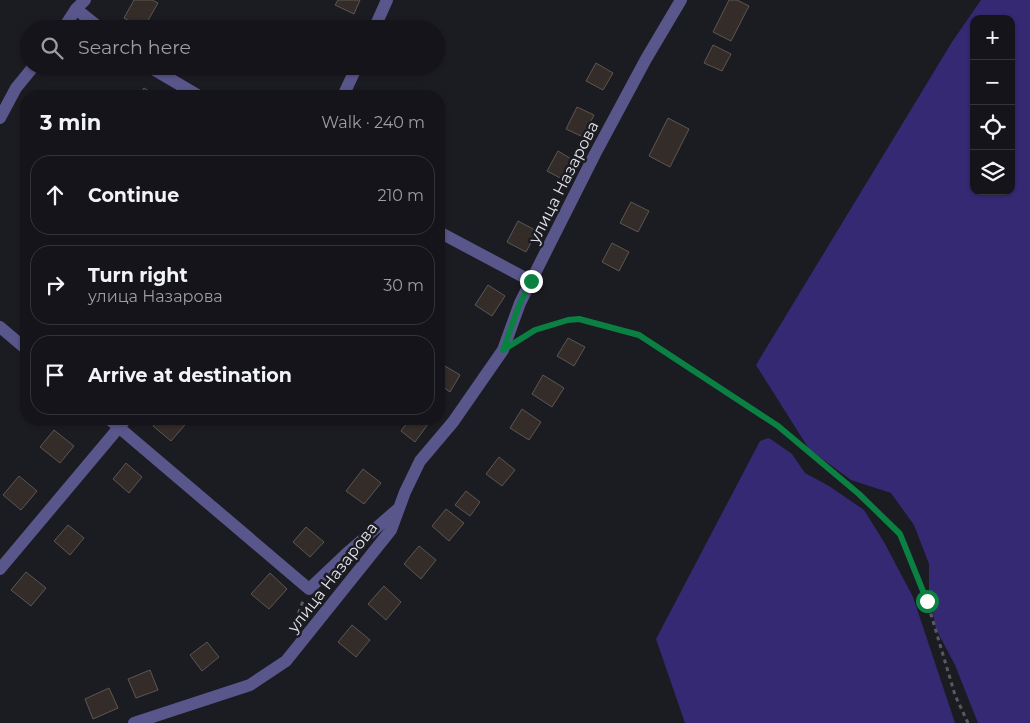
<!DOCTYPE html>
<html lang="en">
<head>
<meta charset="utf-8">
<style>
	body { margin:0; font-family:Montserrat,sans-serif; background:#212127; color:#f1f3f6 }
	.controls { position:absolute; right:15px; top:15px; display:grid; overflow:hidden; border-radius:10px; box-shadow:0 1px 4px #0004 }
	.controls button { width:45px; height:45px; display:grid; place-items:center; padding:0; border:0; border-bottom:1px solid #333339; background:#14141a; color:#f1f3f6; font:25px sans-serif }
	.stop { position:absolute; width:15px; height:15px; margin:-11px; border:4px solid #0b8043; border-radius:50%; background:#fff }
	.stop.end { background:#0b8043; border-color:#fff; box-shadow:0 1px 5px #0008 }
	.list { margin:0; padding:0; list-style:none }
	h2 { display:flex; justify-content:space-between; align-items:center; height:65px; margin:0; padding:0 20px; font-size:21px }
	h2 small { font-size:16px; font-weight:400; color:#9d9ea2 }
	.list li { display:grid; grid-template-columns:32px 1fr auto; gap:15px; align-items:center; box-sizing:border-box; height:80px; margin:0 10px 10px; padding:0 10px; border:1px solid #333339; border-radius:20px }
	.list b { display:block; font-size:19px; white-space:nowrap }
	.list p { margin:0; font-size:16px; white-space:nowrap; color:#9d9ea2 }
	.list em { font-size:16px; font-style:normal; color:#9d9ea2 }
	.icon { flex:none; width:28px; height:28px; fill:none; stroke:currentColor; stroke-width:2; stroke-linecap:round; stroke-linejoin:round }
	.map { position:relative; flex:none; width:1030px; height:723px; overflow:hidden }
	.search { position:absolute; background:#14141a; box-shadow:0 1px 4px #0004; left:20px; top:20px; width:425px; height:55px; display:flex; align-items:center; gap:12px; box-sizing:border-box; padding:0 18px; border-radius:28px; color:#9d9ea2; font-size:19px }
	.panel { position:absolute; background:#14141a; box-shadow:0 1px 4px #0004; left:20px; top:90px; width:425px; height:335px; border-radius:20px }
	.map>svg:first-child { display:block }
</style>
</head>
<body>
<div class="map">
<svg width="1030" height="723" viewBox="0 0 1030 723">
	<rect width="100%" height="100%" fill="#1b1b22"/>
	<g fill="#352974" fill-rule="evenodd">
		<path d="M981 0H1030V723H978L955 665 936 629 929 592V564L914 525 891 493 851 480 809 449 756 365 952 42ZM974 19H1011V191H974Z"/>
		<path d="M769 438 792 454 805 473 829 486 864 510 884 542 913 597 955 723H685L656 639 760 441Z"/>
	</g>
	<g fill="#332c28" stroke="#5e5651">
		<path d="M134 0H152L158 3 143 29 124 18Z"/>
		<path d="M338 0H360L354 14 335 5Z"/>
		<path d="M729 0H737L749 6 731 41 713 32Z"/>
		<path d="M713 45 731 54 722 71 704 63Z"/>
		<path d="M596 63 613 73 603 90 586 81Z"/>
		<path d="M144 88 157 96H138Z"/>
		<path d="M577 107 594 115 583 137 566 129Z"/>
		<path d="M668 118 689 129 670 167 649 156Z"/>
		<path d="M558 151 573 160 562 179 547 171Z"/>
		<path d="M631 202 649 211 638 232 620 223Z"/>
		<path d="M518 221 537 231 526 252 507 242Z"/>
		<path d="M612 243 629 252 619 271 602 262Z"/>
		<path d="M488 285 505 296 492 316 475 305Z"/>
		<path d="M568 338 585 347 574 366 557 356Z"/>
		<path d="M445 366 460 375 450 392 439 384V375Z"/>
		<path d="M543 375 564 388 552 407 532 394Z"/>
		<path d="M522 409 541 422 529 440 510 428Z"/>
		<path d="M159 419H190L171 441 153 426Z"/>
		<path d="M410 419H429L431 420 415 442 401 431Z"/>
		<path d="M54 430 74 446 60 463 40 447Z"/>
		<path d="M499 457 515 470 502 486 486 474Z"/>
		<path d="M126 463 142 477 129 493 113 479Z"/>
		<path d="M363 469 381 483 364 504 346 491Z"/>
		<path d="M19 476 37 491 21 510 3 495Z"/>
		<path d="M466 491 480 502 470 516 455 505Z"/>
		<path d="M446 509 464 523 449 541 432 526Z"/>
		<path d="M68 525 84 538 70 555 54 541Z"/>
		<path d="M306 527 324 542 310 557 293 542Z"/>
		<path d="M419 546 436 560 421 579 404 564Z"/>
		<path d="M26 572 46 588 31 606 11 590Z"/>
		<path d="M270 573 287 589 269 609 251 594Z"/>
		<path d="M384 586 401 602 386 620 368 604Z"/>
		<path d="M352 625 370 640 356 657 338 642Z"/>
		<path d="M207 642 219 657 202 671 190 655Z"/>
		<path d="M150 670 158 690 136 698 128 679Z"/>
		<path d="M109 688 118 708 93 719 85 699Z"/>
	</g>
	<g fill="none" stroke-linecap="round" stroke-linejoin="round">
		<g stroke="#59595f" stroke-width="3" stroke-dasharray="4 4" stroke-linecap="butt">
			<path d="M523 337 535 330 568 320 579 319 639 335 778 426 859 493 900 534 927 601 955 695 968 723"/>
			<path d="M293 628 295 622 303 601"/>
		</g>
		<g stroke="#59568b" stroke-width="12">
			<path d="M76 9 101 29"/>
			<path d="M63 29 76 9 85 0"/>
			<path d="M148 66 199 96"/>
			<path d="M0 118 16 88 34 66"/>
			<path d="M439 232 531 281"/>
			<path d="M0 327 26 349"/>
			<path d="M109 419 309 589 346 554 398 509"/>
			<path d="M134 723 250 685 286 661 391 530 405 492 420 461 453 422 503 350 520 303 595 154 646 59 681 0"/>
		</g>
		<g stroke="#59568b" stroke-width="12">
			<path d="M374 29 387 0"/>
			<path d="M343 96 357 66"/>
			<path d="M0 569 126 419"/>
		</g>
	</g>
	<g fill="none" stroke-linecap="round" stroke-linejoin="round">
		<path stroke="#0b8043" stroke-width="6" d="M531 281 520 303 503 350 535 330 568 320 579 319 639 335 778 426 859 494 900 534 927 601"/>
	</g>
	<g text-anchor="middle" stroke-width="5" stroke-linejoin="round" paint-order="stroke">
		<g font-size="16" fill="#e4e4e9" stroke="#1b1b22">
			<text transform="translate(563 182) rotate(-63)" y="6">улица Назарова</text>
			<text transform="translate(332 577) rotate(-52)" y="6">улица Назарова</text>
		</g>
	</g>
</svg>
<div class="controls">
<button>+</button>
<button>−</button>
<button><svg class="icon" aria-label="locate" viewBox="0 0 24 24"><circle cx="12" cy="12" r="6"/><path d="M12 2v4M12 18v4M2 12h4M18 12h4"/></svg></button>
<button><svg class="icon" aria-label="layers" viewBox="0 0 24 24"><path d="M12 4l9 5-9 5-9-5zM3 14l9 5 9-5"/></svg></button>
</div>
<div class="stop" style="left:927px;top:601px"></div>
<div class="stop end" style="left:531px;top:281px"></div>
<div class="search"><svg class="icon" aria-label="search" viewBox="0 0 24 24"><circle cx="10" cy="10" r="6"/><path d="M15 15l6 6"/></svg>Search here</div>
<section class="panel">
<h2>3 min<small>Walk · 240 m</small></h2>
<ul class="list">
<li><svg class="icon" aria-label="ahead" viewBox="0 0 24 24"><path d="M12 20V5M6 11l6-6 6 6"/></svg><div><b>Continue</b></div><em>210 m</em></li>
<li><svg class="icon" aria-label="right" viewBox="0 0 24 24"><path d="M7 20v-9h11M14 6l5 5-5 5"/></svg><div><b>Turn right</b><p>улица Назарова</p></div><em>30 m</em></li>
<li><svg class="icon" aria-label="arrive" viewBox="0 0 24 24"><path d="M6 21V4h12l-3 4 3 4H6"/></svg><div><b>Arrive at destination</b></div></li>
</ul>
</section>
</div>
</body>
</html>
